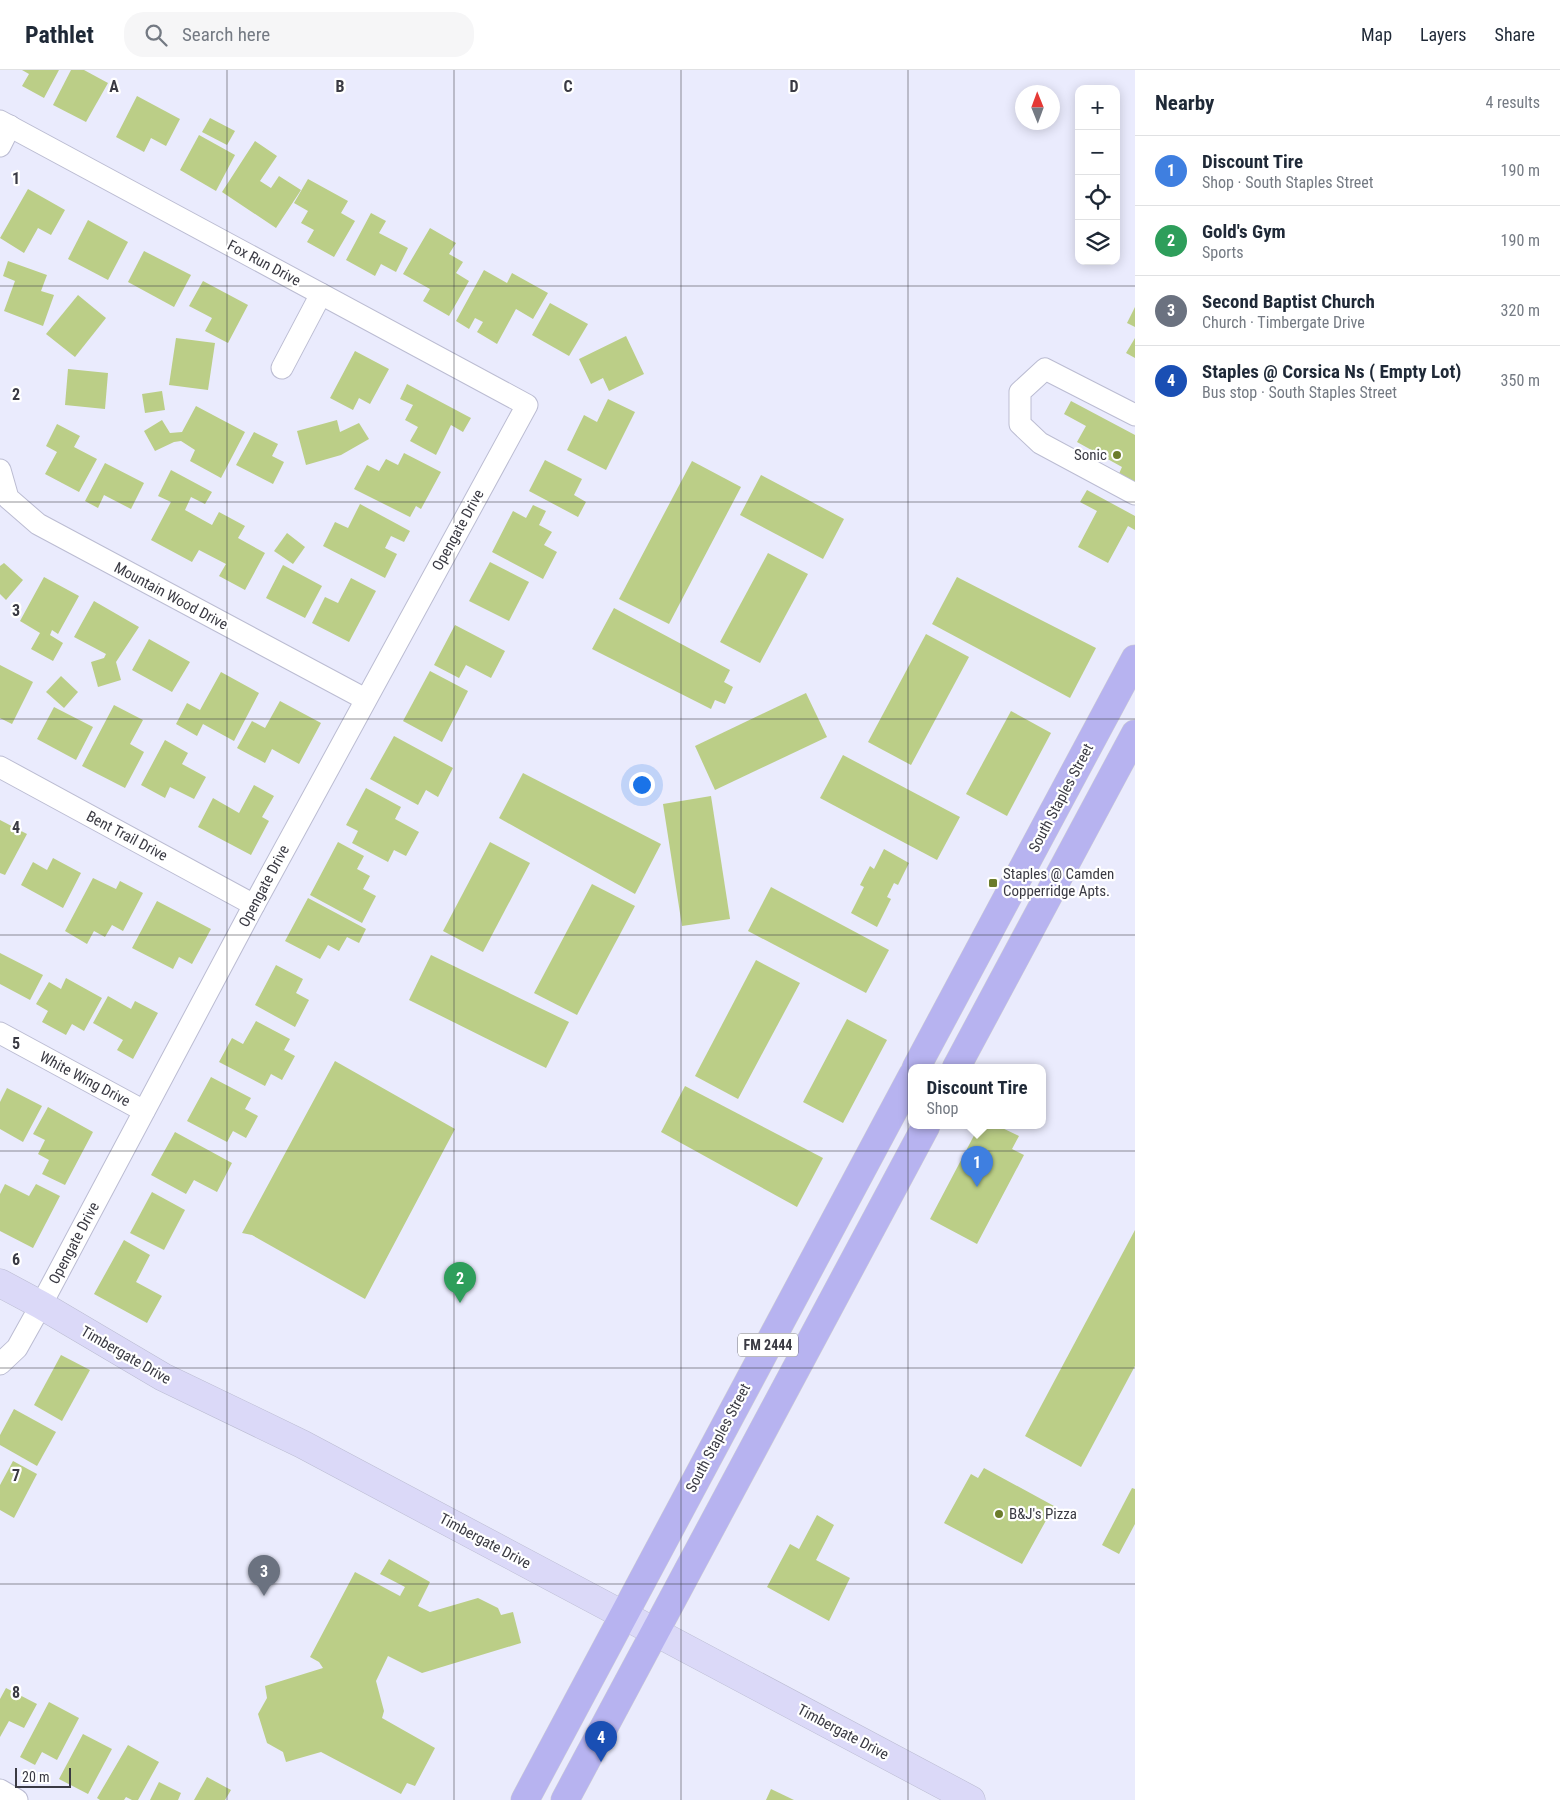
<!DOCTYPE html>
<html lang="en">
<head>
<meta charset="utf-8">
<style>
	body { margin:0; font-family:"Roboto Condensed",sans-serif; background:#f6f6f7; color:#1f2937 }
	.controls { position:absolute; right:15px; top:15px; display:grid; overflow:hidden; border-radius:10px; box-shadow:0 2px 12px #0003 }
	.controls button { width:45px; height:45px; display:grid; place-items:center; padding:0; border:0; border-bottom:1px solid #e0e1e3; background:#fff; color:#1f2937; font:25px sans-serif }
	.compass { position:absolute; left:1015px; top:15px; width:45px; height:45px; border-radius:50%; background:#fff; box-shadow:0 2px 12px #0003; rotate:359deg }
	.scale { position:absolute; left:15px; bottom:12px; width:56px; box-sizing:border-box; padding-left:5px; border:2px solid #3a3a43; border-top:0; font-size:14px; line-height:18px; white-space:nowrap; color:#3a3a43; -webkit-text-stroke:4px #fff; paint-order:stroke }
	.you { position:absolute; left:641px; top:714px; width:18px; height:18px; margin:-12px; border:4px solid #fff; border-radius:50%; background:#1a73e8; box-shadow:0 0 0 8px #1a73e833 }
	.badge { display:grid; place-items:center; width:32px; height:32px; border-radius:50%; background:#db2777; color:#fff; font-size:16px; font-weight:700 }
	.pin { position:absolute; translate:-50% -41px; filter:drop-shadow(0 1px 2px #0008) }
	.pin::after { content:''; position:absolute; top:26px; width:18px; height:15px; background:inherit; clip-path:polygon(0 0,100% 0,50% 100%) }
	.popup { position:absolute; left:908px; top:994px; width:138px; height:65px; box-sizing:border-box; display:grid; place-content:center; border-radius:10px; background:#fff; filter:drop-shadow(0 1px 4px #0005); font-size:16px; white-space:nowrap; color:#747a83 }
	.popup b { font-size:19px; color:#1f2937 }
	.popup::after { content:''; position:absolute; left:50%; top:100%; margin-left:-10px; border:10px solid transparent; border-top-color:#fff }
	.list { margin:0; padding:0; list-style:none }
	h2 { display:flex; justify-content:space-between; align-items:center; height:65px; margin:0; padding:0 20px; font-size:21px }
	h2 small { font-size:16px; font-weight:400; color:#747a83 }
	.list li { display:grid; grid-template-columns:32px 1fr auto; gap:15px; align-items:center; box-sizing:border-box; height:70px; padding:0 20px; border-top:1px solid #e0e1e3 }
	.list b { display:block; font-size:19px; white-space:nowrap }
	.list p { margin:0; font-size:16px; white-space:nowrap; color:#747a83 }
	.list em { font-size:16px; font-style:normal; color:#747a83 }
	.icon { flex:none; width:28px; height:28px; fill:none; stroke:currentColor; stroke-width:2; stroke-linecap:round; stroke-linejoin:round }
	.map { position:relative; flex:none; width:1135px; height:1730px; overflow:hidden }
	header { display:flex; align-items:center; gap:30px; box-sizing:border-box; height:70px; padding:0 25px; background:#fff; border-bottom:1px solid #e0e1e3 }
	header strong { font-size:24px }
	nav { display:flex; gap:28px; margin-inline-start:auto; font-size:18px }
	.search { width:350px; height:45px; background:#f6f6f7; display:flex; align-items:center; gap:12px; box-sizing:border-box; padding:0 18px; border-radius:20px; color:#747a83; font-size:19px }
	main { display:flex }
	aside { flex:1; background:#fff }
	.map>svg:first-child { display:block }
</style>
</head>
<body>
<header>
<strong>Pathlet</strong>
<div class="search"><svg class="icon" aria-label="search" viewBox="0 0 24 24"><circle cx="10" cy="10" r="6"/><path d="M15 15l6 6"/></svg>Search here</div>
<nav><a>Map</a><a>Layers</a><a>Share</a></nav>
</header>
<main>
<div class="map">
<svg width="1135" height="1730" viewBox="0 0 1135 1730">
	<rect width="100%" height="100%" fill="#eaebfd"/>
	<g fill="#bbce87">
		<path d="M22 0H59L44 28 22 16 29 4Z"/>
		<path d="M71 0H84L108 13 86 52 53 35Z"/>
		<path d="M137 26 180 49 166 76 151 68 144 82 116 67Z"/>
		<path d="M210 48 235 61 227 75 202 62Z"/>
		<path d="M199 65 235 85 216 121 180 100Z"/>
		<path d="M255 71 277 86 260 111 271 118 279 106 301 120 276 158 222 122Z"/>
		<path d="M308 109 348 131 341 143 355 151 334 187 307 172 314 160 301 153 308 141 294 133Z"/>
		<path d="M28 119 65 140 51 165 38 158 24 183 0 168Z"/>
		<path d="M371 143 386 151 379 163 408 178 396 202 381 194 375 206 346 190Z"/>
		<path d="M88 150 128 172 108 210 68 189Z"/>
		<path d="M430 158 456 173 449 184 463 192 456 203 469 211 449 246 423 231 430 219 403 204Z"/>
		<path d="M144 181 191 205 174 237 128 212Z"/>
		<path d="M8 191 47 205 41 221 54 225 43 256 4 241 15 211 3 206Z"/>
		<path d="M484 200 507 213 512 203 548 223 533 249 516 239 497 274 477 262 483 252 475 248 469 259 456 251Z"/>
		<path d="M203 211 248 235 228 273 205 261 212 248 189 236Z"/>
		<path d="M78 225 106 248 75 287 46 264Z"/>
		<path d="M550 233 588 254 569 286 532 265Z"/>
		<path d="M1135 237V257L1127 253Z"/>
		<path d="M626 266 644 304 609 321 603 308 591 314 579 289Z"/>
		<path d="M176 268 215 273 208 320 169 315Z"/>
		<path d="M1135 268V288L1126 283Z"/>
		<path d="M355 281 389 299 370 334 359 328 353 340 330 328Z"/>
		<path d="M68 299 108 303 105 339 65 335Z"/>
		<path d="M407 314 471 348 463 362 451 355 436 385 410 371 418 357 405 350 413 335 400 329Z"/>
		<path d="M162 321 165 340 145 343 142 324Z"/>
		<path d="M608 329 635 342 606 400 567 380 584 345 597 352Z"/>
		<path d="M1071 331 1135 365V415L1118 406 1122 397 1077 372 1086 356 1064 344Z"/>
		<path d="M196 336 245 362 221 408 190 391 195 380 181 371 174 372 155 381 144 361 162 350 170 363 182 362Z"/>
		<path d="M337 350 340 362 359 353 369 369 341 385 306 395 297 361Z"/>
		<path d="M57 354 80 366 74 377 97 389 79 422 45 404 57 382 46 376Z"/>
		<path d="M254 362 278 374 272 386 284 392 273 414 236 395Z"/>
		<path d="M404 383 441 402 421 439 416 436 410 447 354 419 367 395 379 401 386 389 398 395Z"/>
		<path d="M545 390 582 409 574 425 586 432 578 447 529 421Z"/>
		<path d="M692 391 741 417 669 554 619 529Z"/>
		<path d="M105 393 144 413 131 439 104 425 98 438 85 431Z"/>
		<path d="M171 400 212 422 205 434 191 427 185 440 212 455 219 442 245 456 238 468 265 483 245 520 219 506 226 494 199 480 192 492 151 470 171 432 158 426Z"/>
		<path d="M761 405 844 449 823 489 740 445Z"/>
		<path d="M1087 420 1135 446V460L1128 456 1108 493 1078 477 1097 441 1080 432Z"/>
		<path d="M360 434 410 461 404 472 391 466 385 478 397 484 385 508 323 476 335 452 348 458Z"/>
		<path d="M533 435 546 441 539 455 552 462 544 475 557 482 543 509 492 482 513 441 526 448Z"/>
		<path d="M287 463 305 477 293 494 274 481Z"/>
		<path d="M768 483 808 504 760 593 720 572Z"/>
		<path d="M490 492 529 512 509 551 469 531Z"/>
		<path d="M4 493 23 510 6 530 0 524V496Z"/>
		<path d="M283 495 322 516 305 548 266 528Z"/>
		<path d="M44 507 79 526 58 564 52 560 50 565 63 573 53 591 31 579 40 563 20 551Z"/>
		<path d="M957 507 1096 578 1070 628 932 554Z"/>
		<path d="M351 508 376 521 349 572 312 553 325 527 338 533Z"/>
		<path d="M94 531 139 557 116 592 121 610 98 617 91 592 104 588 106 584 74 567Z"/>
		<path d="M614 538 730 600 724 612 733 617 725 634 715 630 711 639 592 579Z"/>
		<path d="M455 555 505 581 491 608 466 595 459 608 434 595Z"/>
		<path d="M926 564 969 587 911 695 868 672Z"/>
		<path d="M149 569 190 592 172 622 132 600Z"/>
		<path d="M0 595 33 612 12 654 0 648Z"/>
		<path d="M430 601 468 621 442 672 403 651Z"/>
		<path d="M221 602 259 623 234 671 203 654 197 666 176 654 187 633 200 640Z"/>
		<path d="M61 606 78 622 64 638 46 622Z"/>
		<path d="M806 623 827 667 715 720 695 676Z"/>
		<path d="M280 631 321 653 299 694 272 679 265 693 237 678 252 651 265 658Z"/>
		<path d="M114 635 143 650 130 674 144 682 125 718 82 696Z"/>
		<path d="M54 637 93 657 76 690 37 669Z"/>
		<path d="M1011 641 1051 663 1007 746 966 724Z"/>
		<path d="M394 666 453 698 438 727 426 720 418 735 370 709Z"/>
		<path d="M165 670 188 683 182 694 206 707 194 729 170 717 165 728 141 715Z"/>
		<path d="M843 685 960 747 937 790 820 728Z"/>
		<path d="M523 703 661 774 635 824 499 748Z"/>
		<path d="M254 715 274 726 262 747 269 751 251 785 198 757 213 728 239 743Z"/>
		<path d="M366 718 401 737 395 749 419 762 406 786 394 780 388 792 352 773 358 761 346 755Z"/>
		<path d="M711 726 730 849 682 856 663 734Z"/>
		<path d="M0 750 27 764 5 805 0 803Z"/>
		<path d="M338 772 364 786 357 799 370 806 363 819 376 826 362 853 310 825Z"/>
		<path d="M490 772 530 793 483 882 443 861Z"/>
		<path d="M884 779 909 793 898 815 894 813 887 827 891 829 877 857 851 843 864 817 860 815 870 796 874 799Z"/>
		<path d="M53 788 81 803 63 838 21 815 33 792 47 800Z"/>
		<path d="M93 808 116 819 120 811 143 823 123 861 112 855 105 867 94 861 87 874 65 861Z"/>
		<path d="M592 814 635 836 577 945 534 923Z"/>
		<path d="M771 817 889 880 866 923 748 861Z"/>
		<path d="M308 828 366 859 359 873 347 867 339 881 328 875 320 889 285 871Z"/>
		<path d="M157 831 211 859 192 894 179 887 173 899 132 878Z"/>
		<path d="M0 883 43 905 30 930 0 914Z"/>
		<path d="M431 885 569 952 546 998 409 930Z"/>
		<path d="M756 890 800 913 738 1029 695 1006Z"/>
		<path d="M276 895 303 909 296 923 309 930 295 957 255 935Z"/>
		<path d="M66 908 102 928 84 961 72 954 66 965 42 952 48 941 36 934 49 912 61 919Z"/>
		<path d="M108 926 131 939 135 931 158 943 133 989 117 980 123 970 93 953Z"/>
		<path d="M847 949 887 970 843 1053 803 1032Z"/>
		<path d="M256 951 290 969 284 980 295 986 282 1010 271 1004 265 1016 219 992 232 968 243 974Z"/>
		<path d="M335 991 455 1059 365 1229 252 1165 242 1163Z"/>
		<path d="M211 1007 251 1028 245 1039 258 1046 246 1068 233 1061 227 1072 187 1051Z"/>
		<path d="M685 1016 823 1088 797 1137 661 1062Z"/>
		<path d="M7 1018 42 1036 23 1072 0 1059V1032Z"/>
		<path d="M48 1037 93 1062 65 1115 42 1104 49 1090 38 1084 45 1070 33 1064Z"/>
		<path d="M979 1056H998L1019 1066 1012 1079 1024 1085 977 1174 930 1149Z"/>
		<path d="M175 1062 232 1093 217 1122 194 1110 186 1124 151 1105Z"/>
		<path d="M5 1114 29 1126 36 1114 60 1126 33 1178 0 1161V1124Z"/>
		<path d="M152 1122 185 1140 164 1180 130 1163Z"/>
		<path d="M1135 1160V1296L1081 1397 1025 1366Z"/>
		<path d="M124 1170 150 1185 136 1212 162 1226 147 1253 94 1224Z"/>
		<path d="M61 1285 90 1300 62 1351 34 1335Z"/>
		<path d="M14 1339 56 1362 37 1396 0 1375V1365Z"/>
		<path d="M13 1391 37 1404 14 1448 0 1440V1415Z"/>
		<path d="M984 1398 1054 1436 1022 1494 944 1453 971 1404 978 1408Z"/>
		<path d="M1132 1418 1135 1419V1454L1119 1484 1102 1475Z"/>
		<path d="M817 1445 834 1455 816 1490 850 1508 829 1551 767 1517 790 1474 799 1479Z"/>
		<path d="M389 1489 430 1512 418 1536 430 1542 478 1528 498 1538 501 1545 513 1542 521 1573 422 1603 388 1586 376 1611 384 1641 382 1648 435 1678 415 1716 407 1713 401 1724 321 1682 286 1692 283 1682 267 1673 258 1644 267 1628 265 1616 323 1598 319 1592 310 1587 355 1502 400 1526 405 1517 380 1504Z"/>
		<path d="M6 1618 37 1634 24 1658 9 1651 0 1667V1629Z"/>
		<path d="M49 1632 79 1648 57 1690 42 1682 35 1695 20 1687Z"/>
		<path d="M83 1664 112 1679 88 1724 59 1709Z"/>
		<path d="M128 1675 159 1692 138 1730H132L126 1727 124 1730H100L97 1728Z"/>
		<path d="M207 1707 231 1720 225 1730H194Z"/>
		<path d="M159 1712 181 1723 178 1730H150Z"/>
		<path d="M771 1719 794 1730H766Z"/>
	</g>
	<g fill="none" stroke-linecap="round" stroke-linejoin="round">
		<g stroke="#bbbcd2" stroke-width="23">
			<g id="street">
				<path d="M0 51 527 335 254 835 41 1235 17 1278 0 1294"/>
				<path d="M0 76 10 56"/>
				<path d="M282 298 321 224"/>
				<path d="M1135 345 1045 299 1020 322V354L1040 373 1135 424"/>
				<path d="M0 400 8 428 38 454 365 629"/>
				<path d="M0 697 254 835"/>
				<path d="M0 963 144 1041"/>
				<path d="M0 1720 17 1730"/>
			</g>
		</g>
		<g stroke="#bbbcd2" stroke-width="29">
			<path id="secondary" d="M0 1213 41 1235 163 1307 302 1374 971 1730"/>
		</g>
		<g stroke="#d0d0d2" stroke-width="29">
			<g id="primary">
				<path d="M916 998 1135 589"/>
				<path d="M956 998 1135 664"/>
				<path d="M525 1730 912 1006"/>
				<path d="M565 1730 926 1056"/>
			</g>
		</g>
		<use href="#street" stroke="#fff" stroke-width="21"/>
		<use href="#secondary" stroke="#dbd9f8" stroke-width="28"/>
		<use href="#primary" stroke="#b7b3f0" stroke-width="28"/>
	</g>
	<path fill="none" stroke="#3a3a43" stroke-width="1" stroke-opacity="0.55" d="M227 0V1730M454 0V1730M681 0V1730M908 0V1730M0 216H1135M0 432H1135M0 649H1135M0 865H1135M0 1081H1135M0 1298H1135M0 1514H1135"/>
	<g fill="#6b7c2b" stroke="#fff" stroke-width="2">
		<circle cx="1117" cy="385" r="5"/>
		<rect x="988" y="808" width="10" height="10" rx="2.5"/>
		<circle cx="999" cy="1444" r="5"/>
	</g>
	<g text-anchor="middle" stroke-width="4.5" stroke-linejoin="round" paint-order="stroke">
		<rect fill="#fff" stroke="#75757b" stroke-width="1" x="738" y="1263.5" width="60" height="23" rx="4"/>
		<g font-size="14" font-weight="bold" fill="#3a3a43">
			<text x="768" y="1280">FM 2444</text>
		</g>
		<g font-size="15" fill="#3a3a43" stroke="#fff">
			<text transform="translate(264 193) rotate(28)" y="5">Fox Run Drive</text>
			<text transform="translate(458 460) rotate(-61)" y="5">Opengate Drive</text>
			<text transform="translate(171 526) rotate(28)" y="5">Mountain Wood Drive</text>
			<text transform="translate(1061 728) rotate(-62)" y="5">South Staples Street</text>
			<text transform="translate(127 766) rotate(28)" y="5">Bent Trail Drive</text>
			<text transform="translate(264 816) rotate(-62)" y="5">Opengate Drive</text>
			<text transform="translate(85 1009) rotate(28)" y="5">White Wing Drive</text>
			<text transform="translate(74 1173) rotate(-62)" y="5">Opengate Drive</text>
			<text transform="translate(126 1285) rotate(30)" y="5">Timbergate Drive</text>
			<text transform="translate(718 1368) rotate(-62)" y="5">South Staples Street</text>
			<text transform="translate(485 1471) rotate(28)" y="5">Timbergate Drive</text>
			<text transform="translate(843 1662) rotate(28)" y="5">Timbergate Drive</text>
		</g>
		<g font-size="15" fill="#3a3a43" stroke="#fff" text-anchor="start">
			<text x="1107" y="390" text-anchor="end">Sonic</text>
			<text x="1003" y="809">Staples @ Camden<tspan x="1003" dy="17">Copperridge Apts.</tspan></text>
			<text x="1009" y="1449">B&amp;J's Pizza</text>
		</g>
	</g>
	<g font-size="16" text-anchor="middle" font-weight="bold" fill="#3a3a43" stroke="#fff" stroke-width="4.5" stroke-linejoin="round" paint-order="stroke">
		<text x="114" y="22">A</text>
		<text x="340" y="22">B</text>
		<text x="568" y="22">C</text>
		<text x="794" y="22">D</text>
		<text x="16" y="114">1</text>
		<text x="16" y="330">2</text>
		<text x="16" y="546">3</text>
		<text x="16" y="763">4</text>
		<text x="16" y="979">5</text>
		<text x="16" y="1195">6</text>
		<text x="16" y="1411">7</text>
		<text x="16" y="1628">8</text>
	</g>
</svg>
<div class="controls">
<button>+</button>
<button>−</button>
<button><svg class="icon" aria-label="locate" viewBox="0 0 24 24"><circle cx="12" cy="12" r="6"/><path d="M12 2v4M12 18v4M2 12h4M18 12h4"/></svg></button>
<button><svg class="icon" aria-label="layers" viewBox="0 0 24 24"><path d="M12 4l9 5-9 5-9-5zM3 14l9 5 9-5"/></svg></button>
</div>
<svg class="compass" viewBox="-18 -18 36 36"><path d="M0-13l5 13h-10z" fill="#e53935"/><path d="M0 13l5-13h-10z" fill="#747a83"/></svg>
<div class="scale">20 m</div>
<div class="you"></div>
<div class="pin badge" style="left:977px;top:1117px;background:#3f7fe0">1</div>
<div class="popup"><b>Discount Tire</b>Shop</div>
<div class="pin badge" style="left:460px;top:1233px;background:#2e9e5b">2</div>
<div class="pin badge" style="left:264px;top:1526px;background:#6b7280">3</div>
<div class="pin badge" style="left:601px;top:1692px;background:#1a4fb4">4</div>
</div>
<aside>
<h2>Nearby<small>4 results</small></h2>
<ul class="list">
<li><span class="badge" style="background:#3f7fe0">1</span><div><b>Discount Tire</b><p>Shop · South Staples Street</p></div><em>190 m</em></li>
<li><span class="badge" style="background:#2e9e5b">2</span><div><b>Gold's Gym</b><p>Sports</p></div><em>190 m</em></li>
<li><span class="badge" style="background:#6b7280">3</span><div><b>Second Baptist Church</b><p>Church · Timbergate Drive</p></div><em>320 m</em></li>
<li><span class="badge" style="background:#1a4fb4">4</span><div><b>Staples @ Corsica Ns ( Empty Lot)</b><p>Bus stop · South Staples Street</p></div><em>350 m</em></li>
</ul>
</aside>
</main>
</body>
</html>
